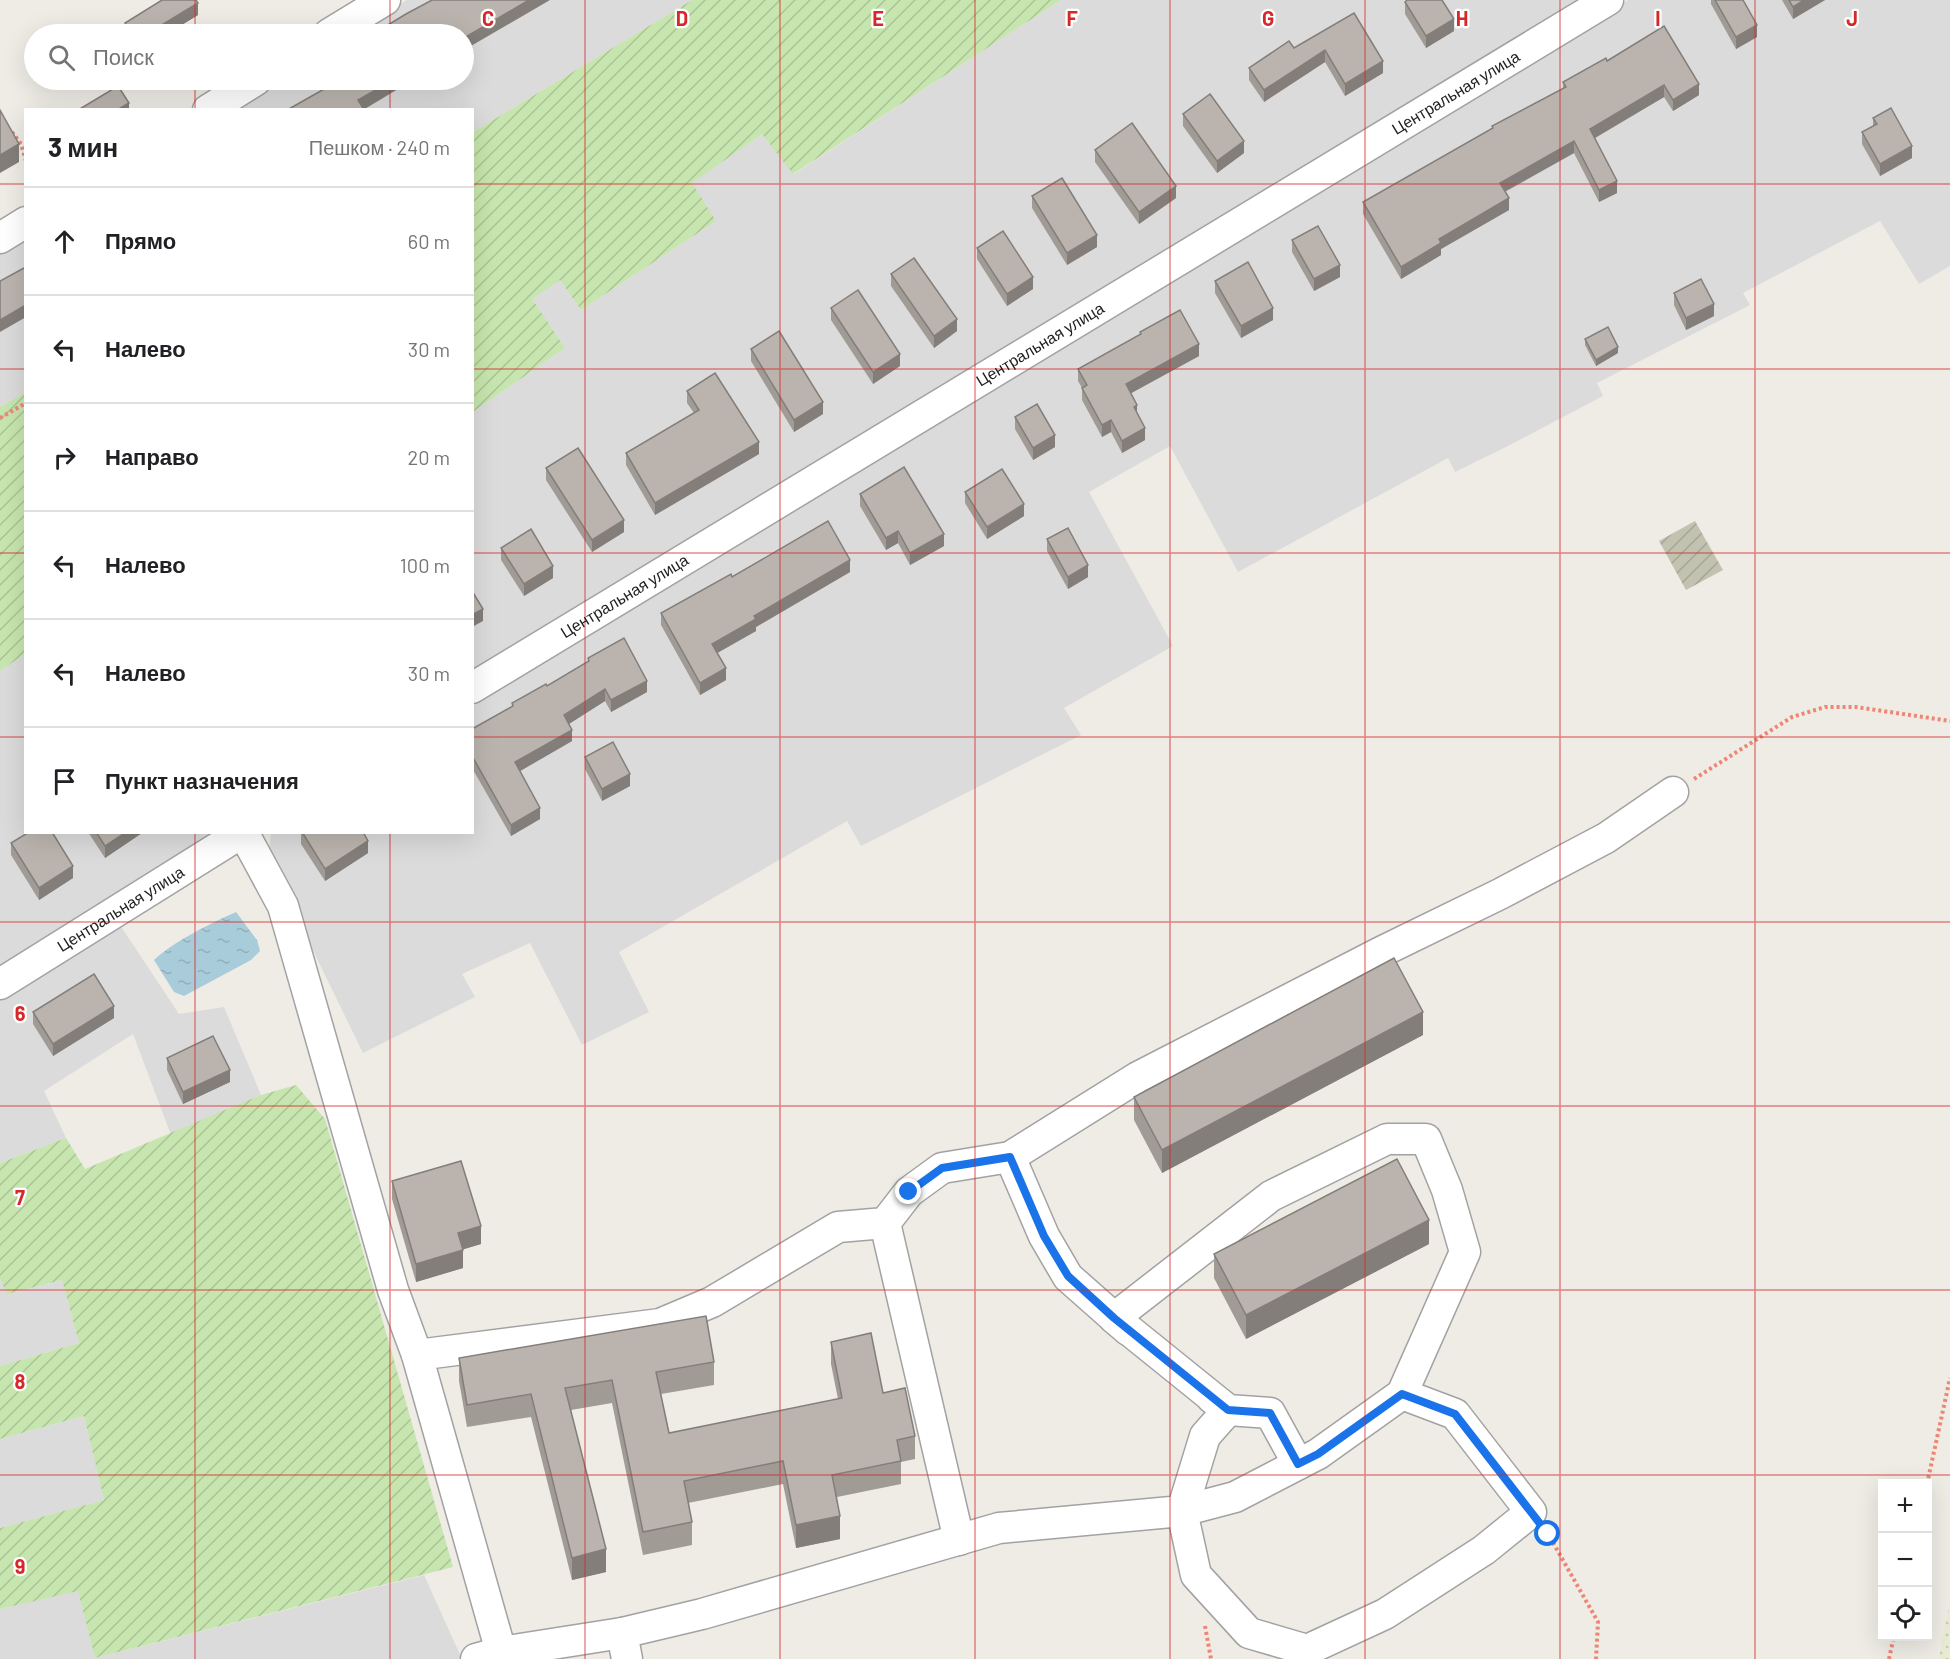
<!DOCTYPE html>
<html lang="ru">
<head>
<meta charset="utf-8">
<style>
	body { margin:0; font-family:Barlow,sans-serif; background:#f6f6f6; color:#202124 }
	.controls { position:absolute; right:18px; bottom:18px; display:grid; overflow:hidden; border-radius:0px; box-shadow:0 6px 24px #0002 }
	.controls button { width:54px; height:54px; display:grid; place-items:center; padding:0; border:0; border-bottom:2px solid #e0e0e0; background:#fff; color:#202124; font:30px sans-serif }
	.stop { position:absolute; width:18px; height:18px; margin:-14px; border:4px solid #1a73e8; border-radius:50%; background:#fff }
	.stop.end { background:#1a73e8; border-color:#fff; box-shadow:0 2px 6px #0008 }
	.list { margin:0; padding:0; list-style:none }
	h2 { display:flex; justify-content:space-between; align-items:center; height:78px; margin:0; padding:0 24px; font-size:26px }
	h2 small { font-size:20px; font-weight:400; color:#757577 }
	.list li { display:grid; grid-template-columns:39px 1fr auto; gap:18px; align-items:center; box-sizing:border-box; height:108px; padding:0 24px; border-top:2px solid #e0e0e0 }
	.list b { display:block; font-size:22px; white-space:nowrap }
	.list em { font-size:20px; font-style:normal; color:#757577 }
	.icon { flex:none; width:33px; height:33px; fill:none; stroke:currentColor; stroke-width:2; stroke-linecap:round; stroke-linejoin:round }
	.map { position:relative; flex:none; width:1950px; height:1659px; overflow:hidden }
	.search { position:absolute; background:#fff; box-shadow:0 6px 24px #0002; left:24px; top:24px; width:450px; height:66px; display:flex; align-items:center; gap:15px; box-sizing:border-box; padding:0 21px; border-radius:33px; color:#757577; font-size:22px }
	.panel { position:absolute; background:#fff; box-shadow:0 6px 24px #0002; left:24px; top:108px; width:450px; height:726px; border-radius:0px }
	.map>svg:first-child { display:block }
</style>
</head>
<body>
<div class="map">
<svg width="1950" height="1659" viewBox="0 0 1950 1659">
	<defs>
		<pattern id="construction-furrows" width="10" height="10" patternUnits="userSpaceOnUse" patternTransform="scale(1.5)"><rect width="10" height="10" fill="#c2c2b1"/><path d="M-1 1l2-2M0 10L10 0M9 11l2-2" fill="none" stroke="#a6a698"/></pattern>
		<pattern id="farmland-dots" width="8" height="8" patternUnits="userSpaceOnUse" patternTransform="scale(1.5)"><rect width="8" height="8" fill="#e9ecd2"/><path d="M2 2h.1M6 6h.1" fill="none" stroke="#c7cab4" stroke-width="1.8" stroke-linecap="round"/></pattern>
		<pattern id="garden-furrows" width="10" height="10" patternUnits="userSpaceOnUse" patternTransform="scale(1.5)"><rect width="10" height="10" fill="#c7e5ae"/><path d="M-1 1l2-2M0 10L10 0M9 11l2-2" fill="none" stroke="#aac495"/></pattern>
		<pattern id="water-ripples" width="26" height="14" patternUnits="userSpaceOnUse" patternTransform="scale(1.5)"><rect width="26" height="14" fill="#a8ccd9"/><path d="M2 4q2-2 4 0t4 0M15 11q2-2 4 0t4 0" fill="none" stroke="#90afba"/></pattern>
	</defs>
	<rect width="100%" height="100%" fill="#eeece5"/>
	<g fill="#dcdbdb">
		<path d="M407 0H692L473 132 472 110H228L277 80H464V34H351Z"/>
		<path d="M1061 0H1586L473 678V412L565 348 531 299 560 280 581 310 716 221 691 183 762 134 794 174Z"/>
		<path d="M1628 0H1950V266L1919 284 1880 221 1743 293 1750 305 1597 383 1603 396 1504 448 1455 472 1448 458 1238 572 1170 446 1089 492 1173 646 1064 708 1081 735 861 846 847 821 619 952 649 1012 582 1045 530 943 462 974 475 997 363 1053 268 858 271 833 472 832 473 702Z"/>
		<path d="M25 234V392L0 407V249Z"/>
		<path d="M25 654 26 832 219 833 0 970V671Z"/>
		<path d="M120 925 179 1014 224 1007 261 1095 171 1135 133 1034 44 1091 66 1138 0 1163V999Z"/>
		<path d="M0 1279 7 1294 62 1280 79 1343 0 1366Z"/>
		<path d="M84 1416 104 1500 0 1528V1439Z"/>
		<path d="M424 1575 462 1659H0V1609L78 1590 95 1658Z"/>
	</g>
	<path fill="url(#construction-furrows)" d="M1695 521 1723 570 1686 590 1659 541Z"/>
	<path fill="url(#farmland-dots)" d="M1950 1600V1659H1939Z"/>
	<g fill="url(#garden-furrows)">
		<path d="M692 0H1061L793 174 762 134 692 183 716 221 581 310 560 280 532 299 565 348 473 412V132Z"/>
		<path d="M25 392V654L0 671V407Z"/>
		<path d="M296 1085 325 1119 453 1567 95 1658 78 1591 0 1609V1528L104 1500 84 1416 0 1439V1366L79 1343 62 1280 7 1294 0 1279V1163L66 1138 85 1169 261 1095Z"/>
	</g>
	<path fill="url(#water-ripples)" d="M236 912 257 940 260 951 251 960 184 996 174 992 154 960C173 942 211 923 236 912Z"/>
	<g fill="none" stroke-linecap="round" stroke-linejoin="round">
		<g stroke="#a2a2a2" stroke-width="33">
			<g id="minor">
				<path d="M329 34 385 0"/>
				<path d="M208 110 256 80"/>
				<path d="M0 238 26 222"/>
				<path id="s1" d="M472 688 1608 0"/>
				<path d="M243 832 283 906 393 1290 417 1355 503 1659"/>
				<path id="s2" d="M0 984 243 832"/>
				<path d="M1010 1157 1044 1236 1068 1277 1128 1330"/>
				<path d="M885 1223 959 1540"/>
				<path d="M417 1355 660 1324 712 1302 838 1227 885 1223 909 1192 942 1168 1010 1157 1138 1077 1381 952 1500 894 1606 838 1673 792"/>
				<path d="M1212 1398 1228 1410 1270 1413 1298 1464"/>
				<path d="M622 1633 627 1659"/>
				<path d="M476 1659 501 1652 622 1633 702 1614 999 1528 1182 1511 1205 1436 1228 1410 1114 1318 1271 1196 1387 1139H1426L1447 1190 1465 1252 1402 1394 1455 1414 1531 1512 1484 1550 1385 1614 1307 1650 1249 1633 1196 1575 1182 1511 1235 1497 1318 1454 1402 1394"/>
			</g>
		</g>
		<g stroke="#ef8675" stroke-width="4" stroke-dasharray="3 3" stroke-linecap="butt">
			<path d="M12 132 21 144 26 161"/>
			<path d="M0 418 26 403"/>
			<path d="M1694 779 1792 717 1825 707H1856L1950 721"/>
			<path d="M1927 1484 1950 1378"/>
			<path d="M1547 1532 1598 1622 1596 1659"/>
			<path d="M1205 1626 1211 1659"/>
			<path d="M1889 1659 1894 1636"/>
		</g>
		<use href="#minor" stroke="#fff" stroke-width="30"/>
	</g>
	<g fill="#a19b96">
		<path d="M1711 0H1743L1757 37 1736 49 1711 4Z"/>
		<path d="M1782 0H1825L1793 19Z"/>
		<path d="M1405 2 1454 31 1426 48 1405 14Z"/>
		<path d="M1354 13 1383 73 1345 96 1325 62 1264 102 1249 80V68L1294 48Z"/>
		<path d="M198 15 167 34H125V23Z"/>
		<path d="M1607 61 1699 95 1673 111 1664 97 1594 138 1617 193 1599 202 1574 153 1505 192 1509 210 1441 249V255L1401 279 1363 214V202L1492 128V126L1563 88V82Z"/>
		<path d="M1183 114 1244 153 1217 173 1183 126Z"/>
		<path d="M1873 118 1912 158 1880 176 1862 144V132L1873 126Z"/>
		<path d="M1095 150 1176 198 1139 224 1095 162Z"/>
		<path d="M1032 196 1097 247 1067 265 1032 208Z"/>
		<path d="M1292 240 1340 277 1314 291 1292 252Z"/>
		<path d="M977 248 1033 289 1007 306 977 259Z"/>
		<path d="M891 274 957 331 934 348 891 286Z"/>
		<path d="M1215 281 1273 320 1241 338 1215 293Z"/>
		<path d="M1674 293 1714 316 1686 330 1674 305Z"/>
		<path d="M831 308 900 366 873 384 831 320Z"/>
		<path d="M1140 332 1199 356 1131 393 1145 440 1122 453 1111 432 1102 437 1082 400V388L1078 381V369L1140 335Z"/>
		<path d="M1585 339 1618 353 1596 366 1585 345Z"/>
		<path d="M751 349 823 414 794 432 751 361Z"/>
		<path d="M687 391 759 454 655 515 626 465V453L694 413 687 403Z"/>
		<path d="M1015 417 1055 447 1033 460 1015 429Z"/>
		<path d="M546 468 624 532 592 552 546 480Z"/>
		<path d="M965 492 1024 516 987 539 965 503Z"/>
		<path d="M860 494 944 546 910 565 898 543 886 550 860 506Z"/>
		<path d="M1047 539 1088 577 1068 589 1047 551Z"/>
		<path d="M501 548 553 578 524 596 501 560Z"/>
		<path d="M850 572 756 627V631L717 653 726 680 700 695 661 625V613L732 577Z"/>
		<path d="M588 658 647 692 611 712 605 701 569 724 572 741 520 771 540 819 511 836 472 768V729L512 707V703L547 686 588 662Z"/>
		<path d="M585 757 630 786 602 801 585 769Z"/>
		<path d="M88 832H142V833L105 858Z"/>
		<path d="M301 832 368 853 325 881 301 844Z"/>
		<path d="M11 843 73 878 39 900 11 855Z"/>
		<path d="M33 1012 114 1018 53 1056 33 1024Z"/>
		<path d="M1423 1035 1162 1173 1134 1120V1097Z"/>
		<path d="M167 1058 230 1082 183 1104 167 1070Z"/>
		<path d="M392 1181 481 1244 463 1249V1268L416 1282 392 1199Z"/>
		<path d="M1429 1244 1246 1339 1214 1278V1254Z"/>
		<path d="M831 1342 883 1393 915 1436V1459L901 1462V1484L837 1497 840 1539 796 1548 783 1484 688 1503 692 1522V1545L643 1555 612 1403 571 1410 606 1572 572 1580 531 1417 467 1427 459 1381V1358L714 1362V1385L661 1394 669 1433 838 1399 831 1364Z"/>
	</g>
	<g fill="#837e7a">
		<path d="M529 0H550L464 50V38Z"/>
		<path d="M1804 0H1825L1793 19V7Z"/>
		<path d="M198 3V15L167 34H147Z"/>
		<path d="M1454 19V31L1426 48V36Z"/>
		<path d="M1757 25V37L1736 49V37Z"/>
		<path d="M1325 50V62L1264 102V90Z"/>
		<path d="M1383 61V73L1345 96V84Z"/>
		<path d="M393 80H413L363 110H358V100Z"/>
		<path d="M1699 84V95L1673 111V100Z"/>
		<path d="M1664 85V97L1590 141V129Z"/>
		<path d="M129 103V110H117Z"/>
		<path d="M1244 141V153L1217 173V161Z"/>
		<path d="M1574 141V153L1500 194V183Z"/>
		<path d="M19 144V162L0 173V155Z"/>
		<path d="M1912 146V158L1880 176V164Z"/>
		<path d="M1617 181V193L1599 202V190Z"/>
		<path d="M1176 186V198L1139 224V212Z"/>
		<path d="M1509 198V210L1441 249V255L1401 279V267L1439 239Z"/>
		<path d="M1097 235V247L1067 265V253Z"/>
		<path d="M1340 265V277L1314 291V279Z"/>
		<path d="M1033 277V289L1007 306V294Z"/>
		<path d="M1714 304V316L1686 330V318Z"/>
		<path d="M26 305V317L0 332V320Z"/>
		<path d="M1273 308V320L1241 338V326Z"/>
		<path d="M957 319V331L934 348V336Z"/>
		<path d="M1199 344V356L1126 396V384Z"/>
		<path d="M1618 347V353L1596 366V360Z"/>
		<path d="M900 354V366L873 384V372Z"/>
		<path d="M823 402V414L794 432V420Z"/>
		<path d="M1137 405V417L1134 407Z"/>
		<path d="M1111 420V432L1102 437V425Z"/>
		<path d="M1145 428V440L1122 453V441Z"/>
		<path d="M1055 435V447L1033 460V448Z"/>
		<path d="M759 442V454L655 515V503Z"/>
		<path d="M1024 504V516L987 539V527Z"/>
		<path d="M624 520V532L592 552V540Z"/>
		<path d="M898 531V543L886 550V538Z"/>
		<path d="M944 534V546L910 565V553Z"/>
		<path d="M850 560V572L756 627V631L712 656V644L754 616Z"/>
		<path d="M1088 565V577L1068 589V577Z"/>
		<path d="M553 566V578L524 596V584Z"/>
		<path d="M483 609V621L472 627V615Z"/>
		<path d="M726 668V680L700 695V683Z"/>
		<path d="M647 681V692L611 712V700Z"/>
		<path d="M605 689V701L564 727V715Z"/>
		<path d="M572 730V741L515 774V762Z"/>
		<path d="M630 774V786L602 801V789Z"/>
		<path d="M540 808V819L511 836V825Z"/>
		<path d="M126 832H142V833L105 858V846Z"/>
		<path d="M368 841V853L325 881V869Z"/>
		<path d="M73 866V878L39 900V888Z"/>
		<path d="M114 1006V1018L53 1056V1044Z"/>
		<path d="M1423 1012V1035L1162 1173V1150Z"/>
		<path d="M230 1070V1082L183 1104V1092Z"/>
		<path d="M1429 1220V1244L1246 1339V1315Z"/>
		<path d="M481 1226V1244L458 1251V1233Z"/>
		<path d="M463 1250V1268L416 1282V1264Z"/>
		<path d="M840 1516V1539L796 1548V1525Z"/>
		<path d="M606 1549V1572L572 1580V1558Z"/>
	</g>
	<g fill="#bbb4ae" stroke="#837e7a" stroke-width="1.5">
		<path d="M162 0H196L198 3 147 34H132L125 23Z"/>
		<path d="M432 0H529L464 38V34H373L406 14Z"/>
		<path d="M1407 0H1442L1454 19 1426 36 1405 2Z"/>
		<path d="M1715 0H1743L1757 25 1736 37Z"/>
		<path d="M1789 0H1804L1793 7Z"/>
		<path d="M1354 13 1383 61 1345 84 1325 50 1264 90 1249 68 1289 41 1294 48Z"/>
		<path d="M1664 26 1699 84 1673 100 1664 85 1590 129 1617 181 1599 190 1574 141 1500 183 1509 198 1439 239 1441 243 1401 267 1363 202 1493 128 1492 126 1566 87 1563 82 1606 58 1607 61Z"/>
		<path d="M340 80H393L358 100 363 108 360 110H287Z"/>
		<path d="M118 86 129 103 117 110H78Z"/>
		<path d="M1210 94 1244 141 1217 161 1183 114Z"/>
		<path d="M1891 108 1912 146 1880 164 1862 132 1877 124 1873 118Z"/>
		<path d="M0 110 19 144 0 155Z"/>
		<path d="M1132 123 1176 186 1139 212 1095 150Z"/>
		<path d="M1062 178 1097 235 1067 253 1032 196Z"/>
		<path d="M1318 226 1340 265 1314 279 1292 240Z"/>
		<path d="M1003 231 1033 277 1007 294 977 248Z"/>
		<path d="M914 258 957 319 934 336 891 274Z"/>
		<path d="M1248 262 1273 308 1241 326 1215 281Z"/>
		<path d="M24 268 26 270V305L0 320V281Z"/>
		<path d="M1701 279 1714 304 1686 318 1674 293Z"/>
		<path d="M858 290 900 354 873 372 831 308Z"/>
		<path d="M1180 310 1199 344 1126 384 1137 405 1134 407 1145 428 1122 441 1111 420 1102 425 1082 388 1087 385 1078 369 1141 334 1140 332Z"/>
		<path d="M1608 327 1618 347 1596 360 1585 339Z"/>
		<path d="M779 331 823 402 794 420 751 349Z"/>
		<path d="M715 373 759 442 655 503 626 453 699 410 687 391Z"/>
		<path d="M1037 404 1055 435 1033 448 1015 417Z"/>
		<path d="M578 448 624 520 592 540 546 468Z"/>
		<path d="M904 467 944 534 910 553 898 531 886 538 860 494Z"/>
		<path d="M1002 469 1024 504 987 527 965 492Z"/>
		<path d="M828 521 850 560 754 616 756 619 712 644 726 668 700 683 661 613 731 574 732 577Z"/>
		<path d="M1068 528 1088 565 1068 577 1047 539Z"/>
		<path d="M531 529 553 566 524 584 501 548Z"/>
		<path d="M472 591 483 609 472 615Z"/>
		<path d="M624 638 647 681 611 700 605 689 564 715 572 730 515 762 540 808 511 825 472 756V729L513 706 512 703 546 684 547 686 589 661 588 658Z"/>
		<path d="M613 742 630 774 602 789 585 757Z"/>
		<path d="M29 832H52L73 866 39 888 11 843Z"/>
		<path d="M96 832H126L105 846Z"/>
		<path d="M302 832H363L368 841 325 869Z"/>
		<path d="M1394 958 1423 1012 1162 1150 1134 1097Z"/>
		<path d="M94 974 114 1006 53 1044 33 1012Z"/>
		<path d="M213 1036 230 1070 183 1092 167 1058Z"/>
		<path d="M1397 1159 1429 1220 1246 1315 1214 1254Z"/>
		<path d="M461 1161 481 1226 458 1233 463 1250 416 1264 392 1181Z"/>
		<path d="M706 1316 714 1362 656 1372 669 1433 842 1398 831 1342 871 1333 883 1393 905 1388 915 1436 897 1440 901 1461 832 1475 840 1516 796 1525 783 1461 684 1481 692 1522 643 1532 612 1380 565 1388 606 1549 572 1558 531 1394 467 1405 459 1358Z"/>
	</g>
	<g fill="none" stroke-linecap="round" stroke-linejoin="round">
		<path stroke="#1a73e8" stroke-width="8" d="M909 1192 942 1168 1010 1157 1044 1236 1068 1276 1114 1318 1228 1410 1270 1413 1298 1464 1318 1454 1402 1394 1455 1414 1548 1534"/>
	</g>
	<path fill="none" stroke="#d62828" stroke-width="1.5" stroke-opacity="0.55" d="M195 0V34M390 0V34M585 0V1659M780 0V1659M975 0V1659M1170 0V1659M1365 0V1659M1560 0V1659M1755 0V1659M195 80V110M390 80V110M0 184H26M472 184H1950M0 369H26M472 369H1950M0 553H26M472 553H1950M0 737H26M472 737H1950M195 832V1659M390 832V1659M0 922H1950M0 1106H1950M0 1290H1950M0 1475H1950"/>
	<g text-anchor="middle" stroke-width="4.5" stroke-linejoin="round" paint-order="stroke">
		<g font-size="16" fill="#1e1e1e" stroke="#fff">
			<text dy="6" stroke="none"><textPath href="#s1" startOffset="1150">Центральная улица</textPath></text>
			<text dy="6" stroke="none"><textPath href="#s1" startOffset="664">Центральная улица</textPath></text>
			<text dy="6" stroke="none"><textPath href="#s1" startOffset="178">Центральная улица</textPath></text>
			<text dy="6" stroke="none"><textPath href="#s2" startOffset="142">Центральная улица</textPath></text>
		</g>
	</g>
	<g font-size="20" text-anchor="middle" font-weight="bold" fill="#d62828" stroke="#fff" stroke-width="4.5" stroke-linejoin="round" paint-order="stroke">
		<text x="488" y="26">C</text>
		<text x="682" y="26">D</text>
		<text x="878" y="26">E</text>
		<text x="1072" y="26">F</text>
		<text x="1268" y="26">G</text>
		<text x="1462" y="26">H</text>
		<text x="1658" y="26">I</text>
		<text x="1852" y="26">J</text>
		<text x="20" y="1021">6</text>
		<text x="20" y="1205">7</text>
		<text x="20" y="1389">8</text>
		<text x="20" y="1574">9</text>
	</g>
</svg>
<div class="controls">
<button>+</button>
<button>−</button>
<button><svg class="icon" aria-label="locate" viewBox="0 0 24 24"><circle cx="12" cy="12" r="6"/><path d="M12 2v4M12 18v4M2 12h4M18 12h4"/></svg></button>
</div>
<div class="stop" style="left:1548px;top:1534px"></div>
<div class="stop end" style="left:909px;top:1192px"></div>
<div class="search"><svg class="icon" aria-label="search" viewBox="0 0 24 24"><circle cx="10" cy="10" r="6"/><path d="M15 15l6 6"/></svg>Поиск</div>
<section class="panel">
<h2>3 мин<small>Пешком · 240 m</small></h2>
<ul class="list">
<li><svg class="icon" aria-label="ahead" viewBox="0 0 24 24"><path d="M12 20V5M6 11l6-6 6 6"/></svg><div><b>Прямо</b></div><em>60 m</em></li>
<li><svg class="icon" aria-label="left" viewBox="0 0 24 24"><path d="M17 20v-9H6M10 6l-5 5 5 5"/></svg><div><b>Налево</b></div><em>30 m</em></li>
<li><svg class="icon" aria-label="right" viewBox="0 0 24 24"><path d="M7 20v-9h11M14 6l5 5-5 5"/></svg><div><b>Направо</b></div><em>20 m</em></li>
<li><svg class="icon" aria-label="left" viewBox="0 0 24 24"><path d="M17 20v-9H6M10 6l-5 5 5 5"/></svg><div><b>Налево</b></div><em>100 m</em></li>
<li><svg class="icon" aria-label="left" viewBox="0 0 24 24"><path d="M17 20v-9H6M10 6l-5 5 5 5"/></svg><div><b>Налево</b></div><em>30 m</em></li>
<li><svg class="icon" aria-label="arrive" viewBox="0 0 24 24"><path d="M6 21V4h12l-3 4 3 4H6"/></svg><div><b>Пункт назначения</b></div></li>
</ul>
</section>
</div>
</body>
</html>
